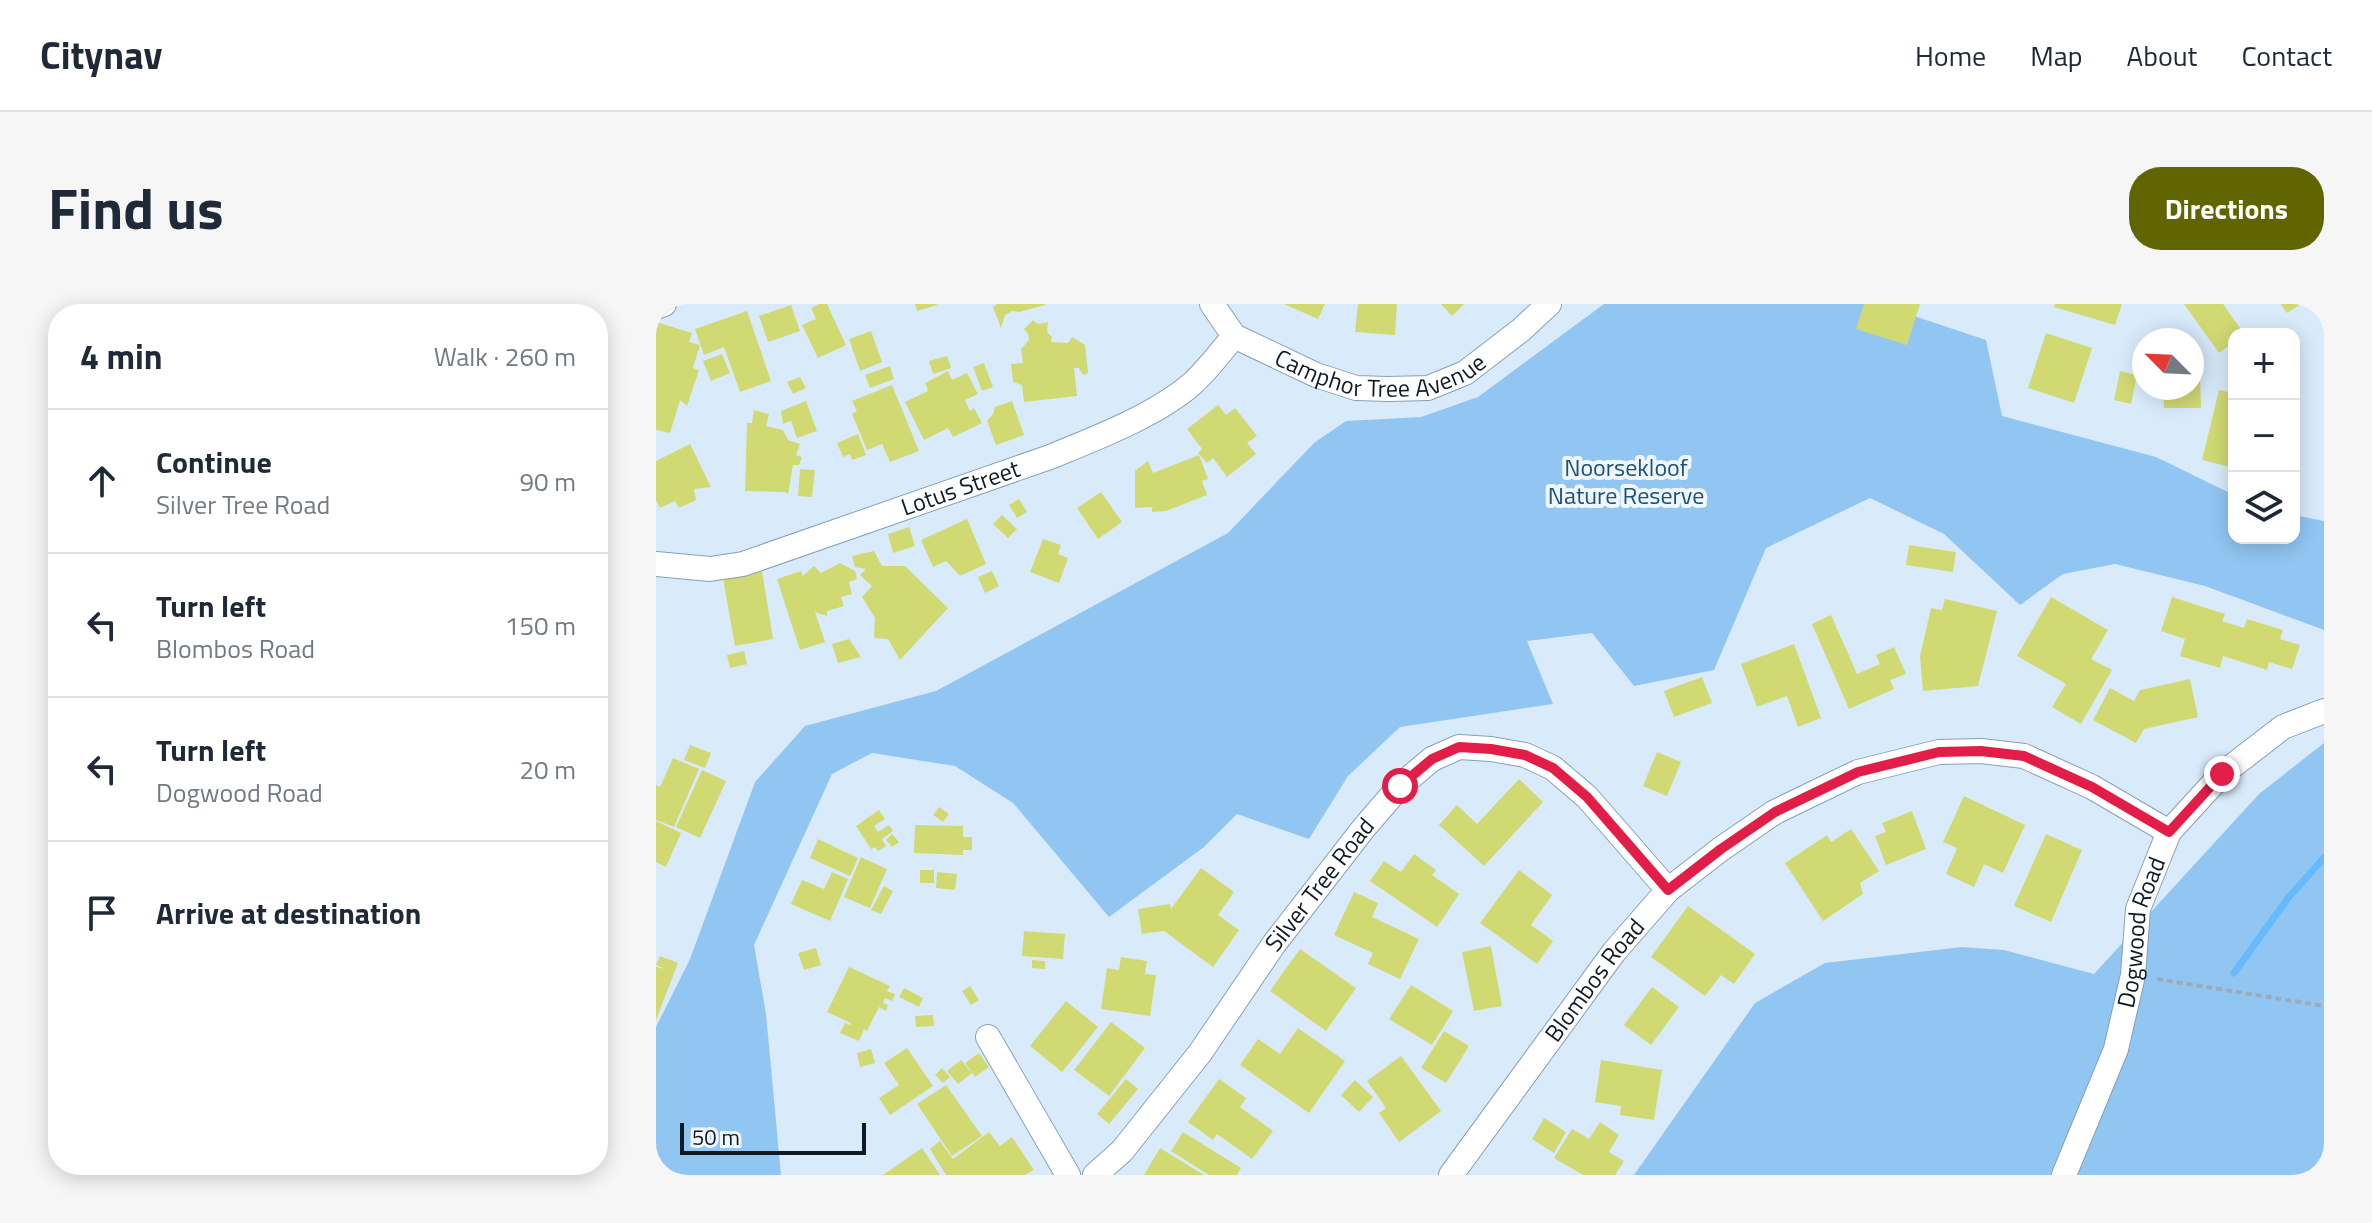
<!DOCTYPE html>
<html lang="en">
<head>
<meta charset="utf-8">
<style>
	body { margin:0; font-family:"Titillium Web",sans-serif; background:#f6f6f7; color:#1f2937 }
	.controls { position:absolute; right:24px; top:24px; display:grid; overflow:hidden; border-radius:16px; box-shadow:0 4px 20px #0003 }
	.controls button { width:72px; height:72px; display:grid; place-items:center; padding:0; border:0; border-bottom:2px solid #e0e1e3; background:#fff; color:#1f2937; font:40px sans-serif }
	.compass { position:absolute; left:1476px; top:24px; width:72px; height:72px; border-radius:50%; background:#fff; box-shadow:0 4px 20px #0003; rotate:294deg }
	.scale { position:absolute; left:24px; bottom:20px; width:186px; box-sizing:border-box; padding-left:8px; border:4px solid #0f1a24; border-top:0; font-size:22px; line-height:28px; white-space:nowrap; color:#0f1a24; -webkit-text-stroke:6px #f0f6fb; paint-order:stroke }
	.stop { position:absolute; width:24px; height:24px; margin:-18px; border:6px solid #e11d48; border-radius:50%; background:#fff }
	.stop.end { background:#e11d48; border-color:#fff; box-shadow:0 2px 8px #0008 }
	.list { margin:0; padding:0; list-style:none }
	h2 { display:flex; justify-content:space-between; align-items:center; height:104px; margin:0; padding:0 32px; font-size:34px }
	h2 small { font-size:26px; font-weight:400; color:#747a83 }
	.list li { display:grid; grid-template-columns:52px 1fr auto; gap:24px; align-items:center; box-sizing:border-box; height:144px; padding:0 32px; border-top:2px solid #e0e1e3 }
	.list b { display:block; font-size:30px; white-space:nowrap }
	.list p { margin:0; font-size:26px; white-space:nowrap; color:#747a83 }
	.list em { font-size:26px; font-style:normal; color:#747a83 }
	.icon { flex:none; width:44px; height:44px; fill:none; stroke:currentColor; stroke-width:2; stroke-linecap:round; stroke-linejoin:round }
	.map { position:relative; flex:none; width:1668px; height:871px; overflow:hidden; border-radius:32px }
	header { display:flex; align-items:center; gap:48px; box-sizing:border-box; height:112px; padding:0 40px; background:#fff; border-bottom:2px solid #e0e1e3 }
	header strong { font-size:38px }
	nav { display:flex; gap:44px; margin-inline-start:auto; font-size:28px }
	.intro { display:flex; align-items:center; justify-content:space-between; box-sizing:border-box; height:192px; padding:0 48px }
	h1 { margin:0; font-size:56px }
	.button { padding:20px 36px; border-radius:32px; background:#616501; color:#fff; font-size:28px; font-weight:700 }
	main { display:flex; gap:48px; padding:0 48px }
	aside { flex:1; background:#fff; border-radius:32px; box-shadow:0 4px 20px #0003 }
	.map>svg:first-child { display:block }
</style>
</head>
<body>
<header>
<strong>Citynav</strong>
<nav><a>Home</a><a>Map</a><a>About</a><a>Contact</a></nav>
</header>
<div class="intro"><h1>Find us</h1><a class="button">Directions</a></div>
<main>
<aside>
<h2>4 min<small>Walk · 260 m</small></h2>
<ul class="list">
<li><svg class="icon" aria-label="ahead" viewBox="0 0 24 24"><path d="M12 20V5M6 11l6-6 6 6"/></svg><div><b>Continue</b><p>Silver Tree Road</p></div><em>90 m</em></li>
<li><svg class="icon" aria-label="left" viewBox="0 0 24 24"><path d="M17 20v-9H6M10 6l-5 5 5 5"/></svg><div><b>Turn left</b><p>Blombos Road</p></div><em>150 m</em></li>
<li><svg class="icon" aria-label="left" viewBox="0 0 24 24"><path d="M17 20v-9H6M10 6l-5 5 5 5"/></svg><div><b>Turn left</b><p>Dogwood Road</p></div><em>20 m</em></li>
<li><svg class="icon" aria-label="arrive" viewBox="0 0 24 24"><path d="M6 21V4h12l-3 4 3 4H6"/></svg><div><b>Arrive at destination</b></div></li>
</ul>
</aside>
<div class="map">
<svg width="1668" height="871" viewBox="0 0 1668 871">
	<rect width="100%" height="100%" fill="#d9ebfb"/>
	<g fill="#92c6f2">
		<path d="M948 0H1222L1330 36 1346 112 1500 153 1578 191V234H1638V211L1668 217V326L1549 282 1459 260 1407 270 1364 301 1288 230 1214 194 1110 244 1058 366 978 382 936 329 871 337 897 400 744 423 692 472 653 535 581 510 548 543 453 613 357 499 299 462 216 449 176 470 98 641 110 710 125 871H0V723L34 655 99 478 149 422 280 387 572 229 658 139 690 117 765 113 822 93Z"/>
		<path d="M1668 439V871H978L1099 699 1169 659 1306 643 1348 646 1438 670 1603 490Z"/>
	</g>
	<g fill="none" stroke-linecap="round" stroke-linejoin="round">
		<path stroke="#66b9fc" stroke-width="7" d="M1578 669 1632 594 1668 554"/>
	</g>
	<g fill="#d1d973">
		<path d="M163 0H171L190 41 162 54 146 21 160 15 155 4Z"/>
		<path d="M259 0H281V1L261 7Z"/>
		<path d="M341 0H389V1L363 8 356 7 349 11 345 24 337 3Z"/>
		<path d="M628 0H669L662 15Z"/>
		<path d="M702 0H741L739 31 699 28Z"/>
		<path d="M785 0H808L796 12Z"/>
		<path d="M1208 0H1264L1251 41 1200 25Z"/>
		<path d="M1399 0H1466L1459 21 1398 3Z"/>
		<path d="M1528 0H1567L1588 30H1578V38L1563 49Z"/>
		<path d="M1625 0H1645L1631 9Z"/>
		<path d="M135 1 144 27 112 38 103 12Z"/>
		<path d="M91 7 115 77 84 88 68 43 48 51 39 25Z"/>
		<path d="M377 16 382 20 392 18 391 28 396 33 395 38 412 39 416 33 429 41 432 69 427 71 423 64H418L421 92 368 98 366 81 357 78 355 60 367 59 365 45 373 36 372 30 368 25Z"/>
		<path d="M0 18 36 29 33 38 44 41 37 64 43 66 31 102 24 96 14 129 0 126Z"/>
		<path d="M215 27 226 58 204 67 193 35Z"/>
		<path d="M1390 29 1436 44 1418 99 1372 84Z"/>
		<path d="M66 50 74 69 55 77 47 57Z"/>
		<path d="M291 52 295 64 277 70 273 57Z"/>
		<path d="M328 59 337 83 326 87 317 63Z"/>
		<path d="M234 62 238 75 214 84 209 71Z"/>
		<path d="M292 67 296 76 311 69 322 90 309 96 314 107 318 104 326 119 297 133 292 124 268 136 249 98 272 87 269 79Z"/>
		<path d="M1464 67 1481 71 1475 100 1458 96Z"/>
		<path d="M144 73 150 84 137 90 131 78Z"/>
		<path d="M1536 73H1544L1545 104H1508L1507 84H1536Z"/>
		<path d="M236 81 263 147 234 158 226 140 211 146 196 110 201 107 196 97Z"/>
		<path d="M1563 86 1577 89 1575 99H1578V164L1546 156Z"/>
		<path d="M150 97 161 127 141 134 135 117 127 120 125 107Z"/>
		<path d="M356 97 368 131 340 141 331 117 337 110 339 103Z"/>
		<path d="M562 101 570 111 579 104 601 132 591 139 600 150 571 173 557 154 551 159 542 149 546 145 531 125Z"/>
		<path d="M98 106 113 110 110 122 127 126 132 136 144 140 140 151 146 153 143 161H137L132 190 129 188 89 187 91 119H96Z"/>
		<path d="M202 130 210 151 196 156 194 150 187 153 181 139Z"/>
		<path d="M34 140 55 183 38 185 40 196 23 204 19 197 4 204 0 196V157Z"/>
		<path d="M543 151 552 175 546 177 551 191 510 207 496 208V203L479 204V167L492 157 497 169Z"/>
		<path d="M144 165 159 166 156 193 142 192Z"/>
		<path d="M445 188 466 218 442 235 421 204Z"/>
		<path d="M363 195 371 208 361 214 353 201Z"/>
		<path d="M346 211 361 225 352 234 337 220Z"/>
		<path d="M311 215 330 260 304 272 290 257 277 263 265 236Z"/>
		<path d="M253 223 259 242 237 249 232 230Z"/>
		<path d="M387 235 405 241 402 250 412 254 403 279 374 268Z"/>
		<path d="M1253 241 1300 248 1297 268 1250 261Z"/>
		<path d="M218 247 226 262H249L292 304 244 356 232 335 218 334 219 314 206 293 216 282 204 271 210 265 199 263 196 252Z"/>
		<path d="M184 259 199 267 201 275 193 278 196 290 185 293 188 302 171 307V312L159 308 169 338 144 346 121 275 145 267 147 272 158 262 165 269Z"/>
		<path d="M106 267 117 335 79 342 67 274Z"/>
		<path d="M336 267 343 282 329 289 322 273Z"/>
		<path d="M1395 293 1452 326 1435 355 1456 366 1425 420 1396 403 1410 380 1361 352Z"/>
		<path d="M1516 293 1569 310 1566 317 1588 324 1591 315 1627 326 1624 335 1644 341 1636 365 1613 358 1611 366 1567 352 1564 364 1524 352 1529 335 1505 327Z"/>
		<path d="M1289 295 1341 307 1322 382 1267 387 1264 352 1275 304 1286 306Z"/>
		<path d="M1175 311 1201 370 1224 360 1220 351 1238 343 1250 370 1234 376 1238 385 1193 405 1156 320Z"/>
		<path d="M193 335 205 353 182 359 176 340Z"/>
		<path d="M1138 340 1165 414 1142 423 1131 392 1101 403 1085 360Z"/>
		<path d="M88 347 91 360 74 364 71 351Z"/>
		<path d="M1046 373 1056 399 1018 413 1008 387Z"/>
		<path d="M1534 375 1542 413 1488 425 1480 439 1437 416 1454 384 1478 397 1484 386Z"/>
		<path d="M34 441 55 449 49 464 28 456Z"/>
		<path d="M1001 448 1025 458 1011 492 987 482Z"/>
		<path d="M17 454 43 465 18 523 0 516V481L4 483Z"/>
		<path d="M46 466 70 477 44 534 20 523Z"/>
		<path d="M863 475 887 498 828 562 783 521 801 501 821 520Z"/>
		<path d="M1308 492 1369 521 1347 569 1328 560 1318 583 1290 570 1301 544 1287 538Z"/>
		<path d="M283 503 293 510 287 518 277 511Z"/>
		<path d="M223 506 229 515 218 522 222 528 233 521 237 527 226 535 230 542 222 547 219 543 215 545 200 522Z"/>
		<path d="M1256 507 1270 545 1230 561 1219 532 1230 528 1226 519Z"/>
		<path d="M0 517 25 529 10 563 0 558Z"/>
		<path d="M259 521 307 522V533H316V546H307V551L258 549Z"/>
		<path d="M1195 525 1223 567 1204 579 1207 590 1167 617 1129 559 1171 531 1175 538Z"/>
		<path d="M236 530 243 538 236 543 230 536Z"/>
		<path d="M1390 530 1426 546 1395 618 1358 602Z"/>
		<path d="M162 535 202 554 194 572 154 554Z"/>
		<path d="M758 550 780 566 776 571 803 590 781 623 714 577 728 557 745 568Z"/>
		<path d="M205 553 231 565 214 604 188 593Z"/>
		<path d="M545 564 578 588 562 611 583 626 557 663 508 627 486 630 482 605 514 600 515 605Z"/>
		<rect x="264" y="566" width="14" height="13"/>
		<path d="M863 566 896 591 875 621 897 637 881 660 824 619Z"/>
		<path d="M176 568 192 575 174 617 135 600 146 576 168 585Z"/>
		<path d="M281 568 301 570 299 586 280 584Z"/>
		<path d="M228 582 237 587 225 610 215 606Z"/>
		<path d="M698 588 722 599 716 613 763 635 744 675 712 660 717 649 678 631Z"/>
		<path d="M1032 602 1099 650 1078 680 1065 671 1049 692 995 653Z"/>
		<path d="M368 627 409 630 407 655 366 652Z"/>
		<path d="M835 642 846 702 818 707 806 648Z"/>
		<path d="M160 644 165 661 148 666 142 649Z"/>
		<path d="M644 645 700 684 670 727 614 687Z"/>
		<path d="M4 652 22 659 0 716V663L9 665 0 661Z"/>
		<path d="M465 653 491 657 489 670 500 671 494 712 445 705 451 664 463 666Z"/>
		<path d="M376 656 389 657V665L376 664Z"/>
		<path d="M193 663 234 682 231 687 239 690 236 697 229 694 227 699 232 701 230 707 223 703 211 727 208 725 203 737 184 729 189 719 194 721 195 719 171 708Z"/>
		<path d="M755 681 797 707 776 741 733 715Z"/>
		<path d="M314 682 323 696 315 701 306 687Z"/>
		<path d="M996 683 1023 703 995 741 968 721Z"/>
		<path d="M248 684 267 694 263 703 243 693Z"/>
		<path d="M410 697 442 723 406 768 374 742Z"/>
		<path d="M277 711 278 722 260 723 259 712Z"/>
		<path d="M455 718 489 744 453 792 418 766Z"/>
		<path d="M642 724 689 757 653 809 584 761 602 735 624 750Z"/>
		<path d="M788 727 813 742 790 779 765 764Z"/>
		<path d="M251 744 277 782 234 811 223 794 243 781 228 759Z"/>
		<path d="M215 745 219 759 204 763 201 749Z"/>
		<path d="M323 749 333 763 319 773 309 759Z"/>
		<path d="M745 752 785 807 743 838 723 809 730 804 711 777Z"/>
		<path d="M305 756 316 769 302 780 291 767Z"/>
		<path d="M945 756 1006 766 998 816 964 811 965 802 939 798Z"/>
		<path d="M286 764 294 773 287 779 279 771Z"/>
		<path d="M470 775 482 785 453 820 441 810Z"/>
		<path d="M563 775 590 794 584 803 617 827 596 855 561 830 557 836 532 818Z"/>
		<path d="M699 776 717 793 703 808 685 791Z"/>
		<path d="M290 781 326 832 296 852 261 800Z"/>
		<path d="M888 814 910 828 898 849 876 835Z"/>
		<path d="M944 818 963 831 953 848 968 857 959 871H927L898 854 916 825 933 835Z"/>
		<path d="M333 828 344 842 356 833 378 866 369 871H290L274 845 284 837 297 855Z"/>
		<path d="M527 828 585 864 581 871H553L515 847Z"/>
		<path d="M266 844 284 871H227Z"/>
		<path d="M504 844 548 871H488Z"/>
	</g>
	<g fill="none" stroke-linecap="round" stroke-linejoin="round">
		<g stroke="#84a1b9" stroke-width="26">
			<g id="street">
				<path id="s1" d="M556 0 578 32 660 71 700 84 732 85 772 84 809 69 865 26 893 0"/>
				<path d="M0 3 8 0"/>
				<path id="s2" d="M0 260 54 265 87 260 394 153C438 135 501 111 537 79 552 65 565 48 578 32"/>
				<path d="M332 733 412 871"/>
				<path id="s3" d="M439 871 466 847 544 749 618 640 707 525 744 482 776 455 803 443 835 445 869 451 897 464 931 493 1012 586"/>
				<path id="s4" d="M795 871 958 648 1012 586 1065 545 1119 508 1202 468 1283 448 1325 447 1368 452 1436 483 1513 528"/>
				<path id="s5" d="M1408 871 1460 745 1477 671 1482 605 1513 528 1566 470 1627 423 1668 407"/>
			</g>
		</g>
		<path stroke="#9babb9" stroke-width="4" stroke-dasharray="6 4" stroke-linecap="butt" d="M1501 675 1668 702"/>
		<use href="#street" stroke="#fff" stroke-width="24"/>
	</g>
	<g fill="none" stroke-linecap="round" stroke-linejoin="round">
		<path stroke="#e11d48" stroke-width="10" d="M744 482 776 455 803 443 835 445 869 451 897 464 931 493 1012 586 1065 545 1119 508 1202 468 1283 448 1325 447 1368 452 1436 483 1513 528 1566 470"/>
	</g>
	<g text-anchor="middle" stroke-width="8" stroke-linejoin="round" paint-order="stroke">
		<g font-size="24" fill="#0f1a24" stroke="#f0f6fb">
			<text dy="8" stroke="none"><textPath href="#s1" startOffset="196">Camphor Tree Avenue</textPath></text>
			<text dy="8" stroke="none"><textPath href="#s2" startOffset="318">Lotus Street</textPath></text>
			<text dy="8" stroke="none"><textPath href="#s3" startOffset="368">Silver Tree Road</textPath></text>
			<text dy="8" stroke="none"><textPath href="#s5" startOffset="256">Dogwood Road</textPath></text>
			<text dy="8" stroke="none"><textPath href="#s4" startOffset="242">Blombos Road</textPath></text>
		</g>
		<g font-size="24" fill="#16537f" stroke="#f0f6fb">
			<text x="970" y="172">Noorsekloof<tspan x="970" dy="28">Nature Reserve</tspan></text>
		</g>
	</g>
</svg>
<div class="controls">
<button>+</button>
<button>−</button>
<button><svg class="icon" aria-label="layers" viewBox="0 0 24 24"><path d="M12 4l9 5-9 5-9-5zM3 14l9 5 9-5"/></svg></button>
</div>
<svg class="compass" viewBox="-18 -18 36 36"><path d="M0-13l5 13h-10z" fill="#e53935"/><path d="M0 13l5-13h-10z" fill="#747a83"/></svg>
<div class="scale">50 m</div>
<div class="stop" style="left:744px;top:482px"></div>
<div class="stop end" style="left:1566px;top:470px"></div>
</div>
</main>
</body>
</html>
